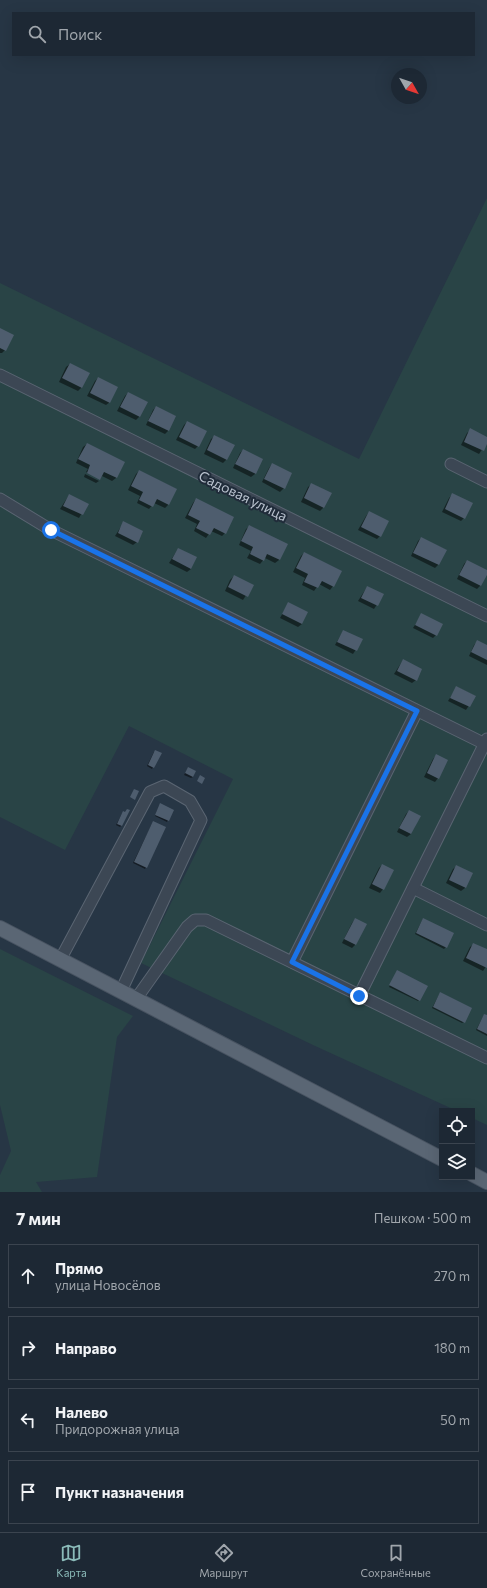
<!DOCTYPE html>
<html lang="ru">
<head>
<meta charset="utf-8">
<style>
	body { margin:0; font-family:Commissioner,sans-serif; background:#25303c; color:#f1f3f6 }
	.controls { position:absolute; right:12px; bottom:12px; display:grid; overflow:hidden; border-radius:0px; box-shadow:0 4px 16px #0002 }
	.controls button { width:36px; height:36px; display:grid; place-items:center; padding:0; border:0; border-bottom:1px solid #3b444f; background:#1d2834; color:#f1f3f6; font:20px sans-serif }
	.compass { position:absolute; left:391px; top:68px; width:36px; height:36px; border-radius:50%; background:#1d2834; box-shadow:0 4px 16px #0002; rotate:130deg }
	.stop { position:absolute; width:12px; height:12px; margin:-9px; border:3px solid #1a73e8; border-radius:50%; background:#fff }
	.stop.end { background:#1a73e8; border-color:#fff; box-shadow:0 1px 4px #0008 }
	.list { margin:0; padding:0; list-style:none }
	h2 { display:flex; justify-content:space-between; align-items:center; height:52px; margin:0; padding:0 16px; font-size:17px }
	h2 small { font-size:13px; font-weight:400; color:#a0a6ac }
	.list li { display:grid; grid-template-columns:26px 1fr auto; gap:12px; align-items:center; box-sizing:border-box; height:64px; margin:0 8px 8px; padding:0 8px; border:1px solid #3b444f; border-radius:0px }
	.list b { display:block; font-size:15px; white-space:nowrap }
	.list p { margin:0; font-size:13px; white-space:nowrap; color:#a0a6ac }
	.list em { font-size:13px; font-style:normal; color:#a0a6ac }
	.icon { flex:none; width:22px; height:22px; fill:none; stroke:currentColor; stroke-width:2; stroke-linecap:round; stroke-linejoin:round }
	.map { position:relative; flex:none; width:487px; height:1192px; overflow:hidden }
	.search { position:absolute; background:#1d2834; box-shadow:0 4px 16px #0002; left:12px; right:12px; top:12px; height:44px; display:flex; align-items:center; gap:10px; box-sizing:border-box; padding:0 14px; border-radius:0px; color:#a0a6ac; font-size:15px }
	.sheet { height:340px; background:#1d2834 }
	nav { display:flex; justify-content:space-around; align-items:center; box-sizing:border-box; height:56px; border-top:1px solid #3b444f; background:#1d2834; font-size:11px; color:#a0a6ac }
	nav a { display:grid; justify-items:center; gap:2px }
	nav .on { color:#8bbbb9 }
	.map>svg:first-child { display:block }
</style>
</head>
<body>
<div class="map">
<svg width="487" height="1192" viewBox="0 0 487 1192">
	<rect width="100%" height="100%" fill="#273645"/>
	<g fill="#294446">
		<path d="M487 198V1125L472 1118V1111H457L313 1045 141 963 233 779 129 726 65 850 0 817V283L359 459Z"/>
		<path d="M0 949 133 1016 117 1037 97 1177 36 1182 42 1192H0V1175L11 1151 0 1105Z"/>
	</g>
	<g fill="#0007">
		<path d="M0 329 5 350 2 353H0Z"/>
		<path d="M70 364 89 373 81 388 78 391 59 382 66 367Z"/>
		<path d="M98 378 110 402 106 405 87 396 95 381Z"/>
		<path d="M128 393 147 402 139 417 136 420 117 411 125 396Z"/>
		<path d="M156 407 175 416 168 431 165 434 146 425 153 410Z"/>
		<path d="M187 422 198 446 195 449 176 440 184 425Z"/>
		<path d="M471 430 487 438V442L479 454 461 445 467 433Z"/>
		<path d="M215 436 233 445 226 460 223 463 204 454 211 439Z"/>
		<path d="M87 444 123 462 116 478 112 481 102 476 100 479 86 472 88 469 76 463 83 447Z"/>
		<path d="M243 450 262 459 255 474 251 477 233 468 240 453Z"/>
		<path d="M272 464 284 488 280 492 262 482 269 468Z"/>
		<path d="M139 471 176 489 168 505 165 508 154 503 149 509 137 503 140 496 128 490 136 474Z"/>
		<path d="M85 474 99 481 96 483 84 477Z"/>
		<path d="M312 484 330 493 323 508 320 511 301 502 308 487Z"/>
		<path d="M453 494 464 518 461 521 442 512 449 498Z"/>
		<path d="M69 495 87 504 79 518 60 509Z"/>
		<path d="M196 499 225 533 222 536 211 531 206 538 194 531 197 524 185 518 193 503Z"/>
		<path d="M369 512 380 536 377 539 358 530 366 516Z"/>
		<path d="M124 522 137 542 133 545 115 536Z"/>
		<path d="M250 526 286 544 279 560 275 563 265 558 260 564 247 558 251 551 239 545 246 529Z"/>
		<path d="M421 538 446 550 438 565 435 568 411 556 418 541Z"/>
		<path d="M178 549 191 569 187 572 169 563Z"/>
		<path d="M304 553 333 586 330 590 319 584 314 591 302 585 305 578 293 572 301 556Z"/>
		<path d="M467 561 487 571 480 586 477 589 457 579 464 564Z"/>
		<path d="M234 576 252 586 243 600 225 591 230 580Z"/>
		<path d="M367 587 383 595 374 609 358 601Z"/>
		<path d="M288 604 302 624 298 627 280 618Z"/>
		<path d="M422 614 436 635 433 638 413 628Z"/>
		<path d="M343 631 362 640 353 654 335 645Z"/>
		<path d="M477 642 487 646V665L469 656 474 645Z"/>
		<path d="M403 660 416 680 412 683 394 674Z"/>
		<path d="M457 687 475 696 466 710 448 701Z"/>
		<path d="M154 752 153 767 152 769 147 766Z"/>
		<path d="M436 756 438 778 435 782 424 777 433 759Z"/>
		<path d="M188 768 193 777 191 778 184 775Z"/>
		<path d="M159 806 168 820 167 822 155 816Z"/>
		<path d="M129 811 121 826 120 827 116 825 122 814Z"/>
		<path d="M409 811 411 834 407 837 397 832 406 814Z"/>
		<path d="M152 824 146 867 145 869 133 863Z"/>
		<path d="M382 865 383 889 380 893 369 888 379 868Z"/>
		<path d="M457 866 472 874 465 888 461 891 446 883 453 869Z"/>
		<path d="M355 919 365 924 355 945 352 948 342 943 352 923Z"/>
		<path d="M423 919 446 947 444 949 415 934Z"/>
		<path d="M474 944 487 951V965L483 971 463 961 470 947Z"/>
		<path d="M396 973 419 1000 418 1001 389 987Z"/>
		<path d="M439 995 464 1022 462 1023 432 1008Z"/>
		<path d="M484 1015 487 1016V1036L476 1030Z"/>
	</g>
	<g fill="#4e5d6e">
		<path d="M0 328 14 335 6 351 0 348Z"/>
		<path d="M70 363 90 373 82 388 62 378Z"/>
		<path d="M98 377 118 387 110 403 90 393Z"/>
		<path d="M128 392 148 402 140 417 120 407Z"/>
		<path d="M156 406 176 416 169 431 148 421Z"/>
		<path d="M187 421 207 431 199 447 179 437Z"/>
		<path d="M470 428 487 437V444L484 451 464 442Z"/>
		<path d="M214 435 235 445 227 460 207 450Z"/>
		<path d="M87 443 125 462 117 478 104 472 100 480 87 473 90 465 78 459Z"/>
		<path d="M243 449 263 459 256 474 235 464Z"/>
		<path d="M272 463 292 473 285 489 264 479Z"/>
		<path d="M139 470 177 489 169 505 157 499 153 507 139 500 143 492 131 486Z"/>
		<path d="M311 483 332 493 324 508 304 498Z"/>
		<path d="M452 493 473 503 465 519 445 509Z"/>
		<path d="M69 494 89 504 83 515 63 506Z"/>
		<path d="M196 498 234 517 226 534 214 528 210 535 196 528 200 521 188 515Z"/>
		<path d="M369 511 389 521 381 537 361 527Z"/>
		<path d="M123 521 143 531 138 543 118 533Z"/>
		<path d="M249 525 288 544 280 560 267 554 264 561 250 554 253 547 241 541Z"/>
		<path d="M421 537 447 550 439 565 413 553Z"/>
		<path d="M178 548 197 557 191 569 172 559Z"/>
		<path d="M304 552 342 571 334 587 322 581 318 588 304 582 308 574 296 568Z"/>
		<path d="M467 560 487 570V575L481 586 459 575Z"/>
		<path d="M234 575 254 585 248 597 228 587Z"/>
		<path d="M367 586 384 594 378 606 361 598Z"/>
		<path d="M288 602 308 612 302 624 282 614Z"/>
		<path d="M421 613 443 624 437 636 415 625Z"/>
		<path d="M343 630 363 639 357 651 337 642Z"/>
		<path d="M477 640 487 645V660L471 652Z"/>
		<path d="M403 659 422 669 417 681 397 671Z"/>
		<path d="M456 686 476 696 470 707 450 698Z"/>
		<path d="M155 750 162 753 154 768 148 765Z"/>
		<path d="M436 754 448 760 439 779 427 773Z"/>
		<path d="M188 767 196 771 193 777 185 773Z"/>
		<path d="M200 775 205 778 202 784 197 781Z"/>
		<path d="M134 789 139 791 135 800 130 797Z"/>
		<path d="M160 803 174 810 169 821 155 815Z"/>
		<path d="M127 809 130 810 122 826 117 824 123 811 125 812Z"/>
		<path d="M409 810 421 816 411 834 399 828Z"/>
		<path d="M153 821 166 827 147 868 134 862Z"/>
		<path d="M382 864 394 870 384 890 372 884Z"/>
		<path d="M456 865 473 873 466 888 449 880Z"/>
		<path d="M355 918 367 924 356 945 344 939Z"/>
		<path d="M423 918 454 933 447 948 416 933Z"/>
		<path d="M473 943 487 949V968L466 958Z"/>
		<path d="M397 970 428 986 420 1001 389 985Z"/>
		<path d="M440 992 472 1008 465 1023 433 1007Z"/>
		<path d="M484 1014 487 1015V1034L477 1029Z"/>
	</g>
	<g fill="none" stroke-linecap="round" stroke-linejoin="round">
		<g stroke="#5a6572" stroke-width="13">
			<g id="minor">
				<path d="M0 375 487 616"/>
				<path d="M451 464 487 482"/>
				<path d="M0 499 51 530 487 745"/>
				<path d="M413 888 487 925"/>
				<path d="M60 960 150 792 164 786 190 801 201 820 121 991"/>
				<path d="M292 962 417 711"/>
				<path d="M359 996 487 739"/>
				<path d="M136 999 187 927 195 920H206L487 1058"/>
			</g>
		</g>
		<g stroke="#485361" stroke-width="16">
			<g id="major">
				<path d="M0 928 442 1159"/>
				<path d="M472 1174 487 1182"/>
			</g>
		</g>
		<use href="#minor" stroke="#3c4754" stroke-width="11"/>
		<use href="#major" stroke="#5a6674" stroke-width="14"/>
	</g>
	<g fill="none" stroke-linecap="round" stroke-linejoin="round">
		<path stroke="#1a73e8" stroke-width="5" d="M51 530 417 711 292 962 359 996"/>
	</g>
	<g text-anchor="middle" stroke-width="4" stroke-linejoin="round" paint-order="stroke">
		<g font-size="14" fill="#b9c2ce" stroke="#202c3a">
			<text transform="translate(243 496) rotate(26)" y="5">Садовая улица</text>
		</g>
	</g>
</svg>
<div class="controls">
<button><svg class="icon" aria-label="locate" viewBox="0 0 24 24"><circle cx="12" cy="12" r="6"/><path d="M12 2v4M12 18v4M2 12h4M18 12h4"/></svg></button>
<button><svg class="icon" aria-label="layers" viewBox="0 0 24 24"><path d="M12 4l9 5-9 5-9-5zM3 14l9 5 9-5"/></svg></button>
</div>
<svg class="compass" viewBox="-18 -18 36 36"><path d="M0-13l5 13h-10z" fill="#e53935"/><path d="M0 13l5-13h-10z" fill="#a0a6ac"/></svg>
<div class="stop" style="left:51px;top:530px"></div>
<div class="stop end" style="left:359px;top:996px"></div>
<div class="search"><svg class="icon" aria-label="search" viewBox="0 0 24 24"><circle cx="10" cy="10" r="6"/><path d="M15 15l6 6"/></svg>Поиск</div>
</div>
<section class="sheet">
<h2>7 мин<small>Пешком · 500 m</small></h2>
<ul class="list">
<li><svg class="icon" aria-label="ahead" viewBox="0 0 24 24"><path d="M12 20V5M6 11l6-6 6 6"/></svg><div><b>Прямо</b><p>улица Новосёлов</p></div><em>270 m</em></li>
<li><svg class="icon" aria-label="right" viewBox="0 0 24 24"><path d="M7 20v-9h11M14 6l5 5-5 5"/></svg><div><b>Направо</b></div><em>180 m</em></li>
<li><svg class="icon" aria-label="left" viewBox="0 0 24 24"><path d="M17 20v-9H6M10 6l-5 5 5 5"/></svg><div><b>Налево</b><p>Придорожная улица</p></div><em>50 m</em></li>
<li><svg class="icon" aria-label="arrive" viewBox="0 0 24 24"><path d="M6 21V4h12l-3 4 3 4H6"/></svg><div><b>Пункт назначения</b></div></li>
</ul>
</section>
<nav>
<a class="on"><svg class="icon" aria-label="map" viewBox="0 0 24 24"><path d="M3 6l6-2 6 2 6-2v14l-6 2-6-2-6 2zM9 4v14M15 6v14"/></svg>Карта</a>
<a><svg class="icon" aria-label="directions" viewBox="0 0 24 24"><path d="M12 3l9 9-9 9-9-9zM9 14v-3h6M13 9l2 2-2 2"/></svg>Маршрут</a>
<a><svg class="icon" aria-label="saved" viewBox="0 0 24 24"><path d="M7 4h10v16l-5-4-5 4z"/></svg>Сохранённые</a>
</nav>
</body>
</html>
